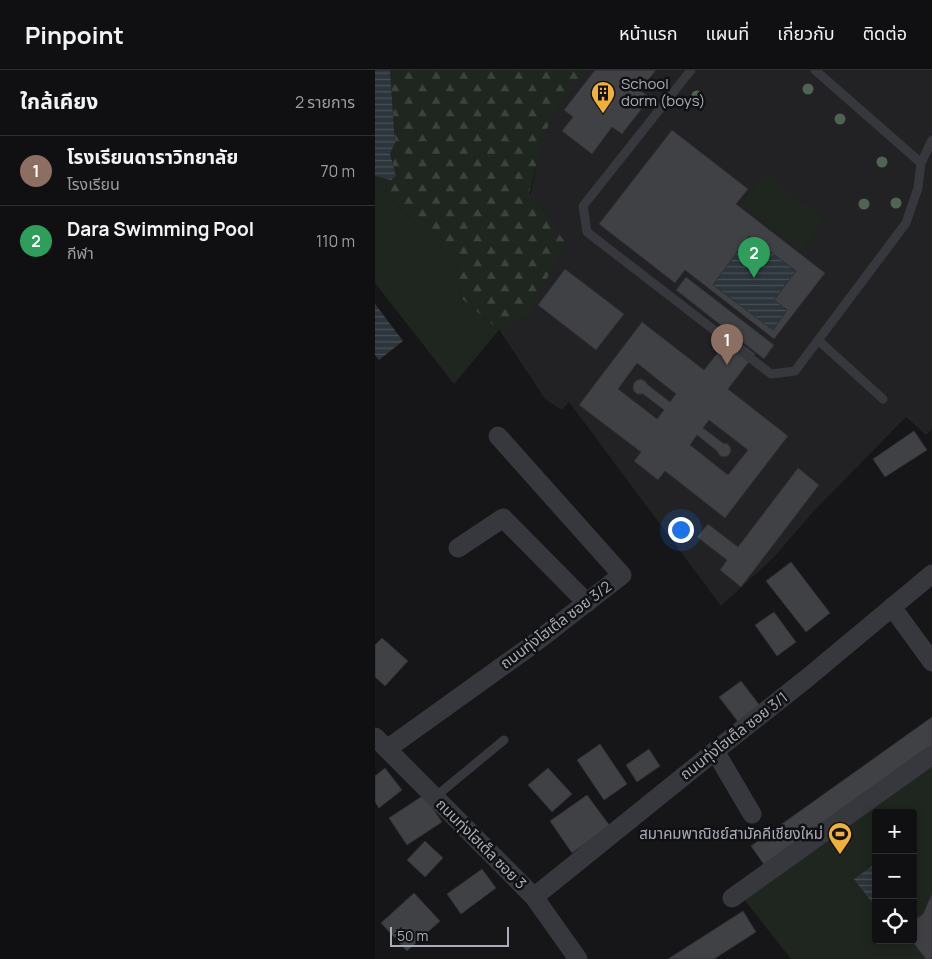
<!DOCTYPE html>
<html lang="th">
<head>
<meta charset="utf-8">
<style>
	body { margin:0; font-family:Manrope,"Noto Sans Thai",sans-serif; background:#1e1e20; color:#f1f3f6 }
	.controls { position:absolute; right:15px; bottom:15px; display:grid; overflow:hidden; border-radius:5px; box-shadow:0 2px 12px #0003 }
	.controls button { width:45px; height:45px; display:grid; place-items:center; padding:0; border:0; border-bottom:1px solid #303032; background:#101012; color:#f1f3f6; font:25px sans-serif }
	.scale { position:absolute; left:15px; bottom:12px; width:119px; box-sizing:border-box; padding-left:5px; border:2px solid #a8adb8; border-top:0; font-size:14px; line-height:18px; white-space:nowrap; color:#a8adb8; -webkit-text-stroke:4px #111113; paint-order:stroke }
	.you { position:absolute; left:305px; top:459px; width:18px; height:18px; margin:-12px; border:4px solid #fff; border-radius:50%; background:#1a73e8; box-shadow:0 0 0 8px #1a73e833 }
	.badge { display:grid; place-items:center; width:32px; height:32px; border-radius:50%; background:#b45309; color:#fff; font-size:16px; font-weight:700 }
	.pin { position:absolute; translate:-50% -41px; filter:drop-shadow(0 1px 2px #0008) }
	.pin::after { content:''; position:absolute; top:26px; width:18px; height:15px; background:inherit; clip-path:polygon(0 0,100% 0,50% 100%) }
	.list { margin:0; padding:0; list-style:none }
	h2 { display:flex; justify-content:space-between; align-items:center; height:65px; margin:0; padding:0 20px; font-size:21px }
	h2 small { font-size:16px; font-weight:400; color:#9c9d9f }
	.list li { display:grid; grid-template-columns:32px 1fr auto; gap:15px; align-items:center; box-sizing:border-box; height:70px; padding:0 20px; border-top:1px solid #303032 }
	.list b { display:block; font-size:19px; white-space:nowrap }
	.list p { margin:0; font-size:16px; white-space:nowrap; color:#9c9d9f }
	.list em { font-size:16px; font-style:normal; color:#9c9d9f }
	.icon { flex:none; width:28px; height:28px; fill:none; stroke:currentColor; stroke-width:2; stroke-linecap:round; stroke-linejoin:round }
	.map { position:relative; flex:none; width:557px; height:889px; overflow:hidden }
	header { display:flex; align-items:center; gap:30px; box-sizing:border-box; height:70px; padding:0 25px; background:#101012; border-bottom:1px solid #303032 }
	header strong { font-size:24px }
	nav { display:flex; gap:28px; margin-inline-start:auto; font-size:18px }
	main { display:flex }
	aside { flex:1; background:#101012 }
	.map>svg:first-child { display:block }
</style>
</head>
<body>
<header>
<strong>Pinpoint</strong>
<nav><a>หน้าแรก</a><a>แผนที่</a><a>เกี่ยวกับ</a><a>ติดต่อ</a></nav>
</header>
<main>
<aside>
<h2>ใกล้เคียง<small>2 รายการ</small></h2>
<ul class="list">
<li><span class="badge" style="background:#8d6e63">1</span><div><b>โรงเรียนดาราวิทยาลัย</b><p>โรงเรียน</p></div><em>70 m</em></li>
<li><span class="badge" style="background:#2e9e5b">2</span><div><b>Dara Swimming Pool</b><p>กีฬา</p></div><em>110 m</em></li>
</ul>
</aside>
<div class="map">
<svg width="557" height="889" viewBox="0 0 557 889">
	<defs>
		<pattern id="forest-firs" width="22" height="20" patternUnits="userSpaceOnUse" patternTransform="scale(1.25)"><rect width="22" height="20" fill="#1e261f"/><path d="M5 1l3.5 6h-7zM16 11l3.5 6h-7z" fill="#3c433d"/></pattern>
		<pattern id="water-rules" width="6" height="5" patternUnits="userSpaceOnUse" patternTransform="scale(1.25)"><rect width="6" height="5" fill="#2c353c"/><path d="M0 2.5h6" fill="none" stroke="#485056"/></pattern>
	</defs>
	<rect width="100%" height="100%" fill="#161618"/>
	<path fill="#222225" d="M183 0H557V359L551 365 531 347 438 442 400 486 346 536 194 332 187 340 170 329 125 261Z"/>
	<g fill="#1e261f" fill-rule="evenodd">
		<path d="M390 103 450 150 426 181 366 135Z"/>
		<path d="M0 106 10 108 12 125 82 193 85 227 124 260 79 314 0 213Z"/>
		<path d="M557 695V889H416L368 828ZM501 743H538V870H501Z"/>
	</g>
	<path fill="url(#forest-firs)" d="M15 0H212L176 45 154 123 190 172 156 241 124 260 85 227 82 193 12 125 10 108 16 110 21 106 15 84 20 73Z"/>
	<g fill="url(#water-rules)">
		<path d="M0 0H15L20 73 15 84 21 106 16 110 0 106Z"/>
		<path d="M374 166 421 201 399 230 412 240 398 260 338 215Z"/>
		<path d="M0 234 28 271 4 290 0 285Z"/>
		<path d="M501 793V832L498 834 479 809Z"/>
	</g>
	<g fill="#404145" stroke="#303034" fill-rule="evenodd">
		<path d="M220 0H281L265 20 275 28 247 64 237 57 217 84 187 61 198 47 189 40Z"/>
		<path d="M297 60 373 119 361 134 450 203 399 269 310 200 300 213 224 154ZM374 166 421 201 399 230 412 240 398 260 338 215Z"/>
		<path d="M190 199 249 244 221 280 163 235Z"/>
		<path d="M311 207 399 275 389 289 301 220Z"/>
		<path d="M267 252 329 300 356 266 380 284 353 319 413 366 350 448 290 401 283 410 259 391 266 382 204 335ZM262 293 301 324 295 332 273 315 270 311 266 309 262 310 259 313 258 318 259 321 262 324H268L289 340 282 349 243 319ZM334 350 373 380 353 405 315 375 322 365 342 381 345 386 351 387 354 385 356 381 355 377 353 374 348 373 328 358Z"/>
		<path d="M539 361 552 380 510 407 498 389Z"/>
		<path d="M423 398 444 415 366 517 345 500 352 490 322 467 333 454 363 477Z"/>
		<path d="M416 492 455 543 431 562 391 511Z"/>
		<path d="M399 542 421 572 402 586 380 555Z"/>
		<path d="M7 568 33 591 10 616 0 607V575Z"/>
		<path d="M366 611 386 637 364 653 344 627Z"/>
		<path d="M557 647V678L390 796 376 776Z"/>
		<path d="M225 674 252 714 229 730 202 690Z"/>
		<path d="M274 679 285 696 262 712 251 695Z"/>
		<path d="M10 698 27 720 4 738 0 732V706Z"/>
		<path d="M173 698 197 724 177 742 153 715Z"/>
		<path d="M49 725 67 752 32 775 14 748Z"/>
		<path d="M212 725 235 756 197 783 175 751Z"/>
		<path d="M50 771 68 788 50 807 32 790Z"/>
		<path d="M107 799 121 818 86 844 72 824Z"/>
		<path d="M39 823 65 851 32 881 6 853Z"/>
		<path d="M557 824V889H551L536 870H538V851L548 844Z"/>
		<path d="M368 841 381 862 339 889H293Z"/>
	</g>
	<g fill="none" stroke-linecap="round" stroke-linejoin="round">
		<g stroke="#37383d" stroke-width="9">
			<path d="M316 0 208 136 212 162 396 304 420 301 531 153 543 118 546 93 557 70"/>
			<path d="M440 0 546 93"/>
			<path d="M443 270 508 329"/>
			<path d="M60 727 129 670"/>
		</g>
		<g stroke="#37383d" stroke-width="19">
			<path d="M83 478 128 448 212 533"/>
			<path d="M517 537 557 592"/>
			<path d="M0 667 159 827 203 889"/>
			<path d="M12 679 157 575 247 505 123 366"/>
			<path d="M340 681 377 744"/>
			<path d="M159 827 340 681 431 609 557 504"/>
			<path d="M357 828 557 685"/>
		</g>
	</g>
	<g fill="#506452">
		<circle cx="433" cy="19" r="5.5"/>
		<circle cx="322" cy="26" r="5.5"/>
		<circle cx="465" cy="49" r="5.5"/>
		<circle cx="507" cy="92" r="5.5"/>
		<circle cx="521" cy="133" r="5.5"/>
		<circle cx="489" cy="134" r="5.5"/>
	</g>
	<defs>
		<g id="building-pin" transform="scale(1.25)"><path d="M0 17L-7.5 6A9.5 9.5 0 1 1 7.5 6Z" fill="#f2b134" stroke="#111113"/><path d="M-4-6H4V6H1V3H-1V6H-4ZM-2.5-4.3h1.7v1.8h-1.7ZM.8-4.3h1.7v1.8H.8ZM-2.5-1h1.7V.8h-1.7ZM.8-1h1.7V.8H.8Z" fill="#111"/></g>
		<g id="stadium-pin" transform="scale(1.25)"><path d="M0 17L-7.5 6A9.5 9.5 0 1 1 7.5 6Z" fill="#f2b134" stroke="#111113"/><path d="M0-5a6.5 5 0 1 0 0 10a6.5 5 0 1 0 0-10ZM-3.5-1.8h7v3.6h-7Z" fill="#111"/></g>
	</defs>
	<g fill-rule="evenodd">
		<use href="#building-pin" x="228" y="23"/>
		<use href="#stadium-pin" x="465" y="764"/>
	</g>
	<g text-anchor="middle" stroke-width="5" stroke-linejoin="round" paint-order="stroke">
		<g font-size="15" fill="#a8adb8" stroke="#111113" text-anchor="start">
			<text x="246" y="19">School<tspan x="246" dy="17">dorm (boys)</tspan></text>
			<text x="448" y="769" text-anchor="end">สมาคมพาณิชย์สามัคคีเชียงใหม่</text>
		</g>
		<g font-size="15" fill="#a8adb8" stroke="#111113">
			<text transform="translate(181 555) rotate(-37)" y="5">ถนนทุ่งโฮเต็ล ซอย 3/2</text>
			<text transform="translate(359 666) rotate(-38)" y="5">ถนนทุ่งโฮเต็ล ซอย 3/1</text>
			<text transform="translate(106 774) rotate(45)" y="5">ถนนทุ่งโฮเต็ล ซอย 3</text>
		</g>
	</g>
</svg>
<div class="controls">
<button>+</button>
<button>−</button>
<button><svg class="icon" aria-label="locate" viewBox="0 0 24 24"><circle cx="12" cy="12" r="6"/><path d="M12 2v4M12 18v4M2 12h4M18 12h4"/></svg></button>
</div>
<div class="scale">50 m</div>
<div class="you"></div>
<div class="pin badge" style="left:352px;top:295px;background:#8d6e63">1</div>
<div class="pin badge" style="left:379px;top:208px;background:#2e9e5b">2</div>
</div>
</main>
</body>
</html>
